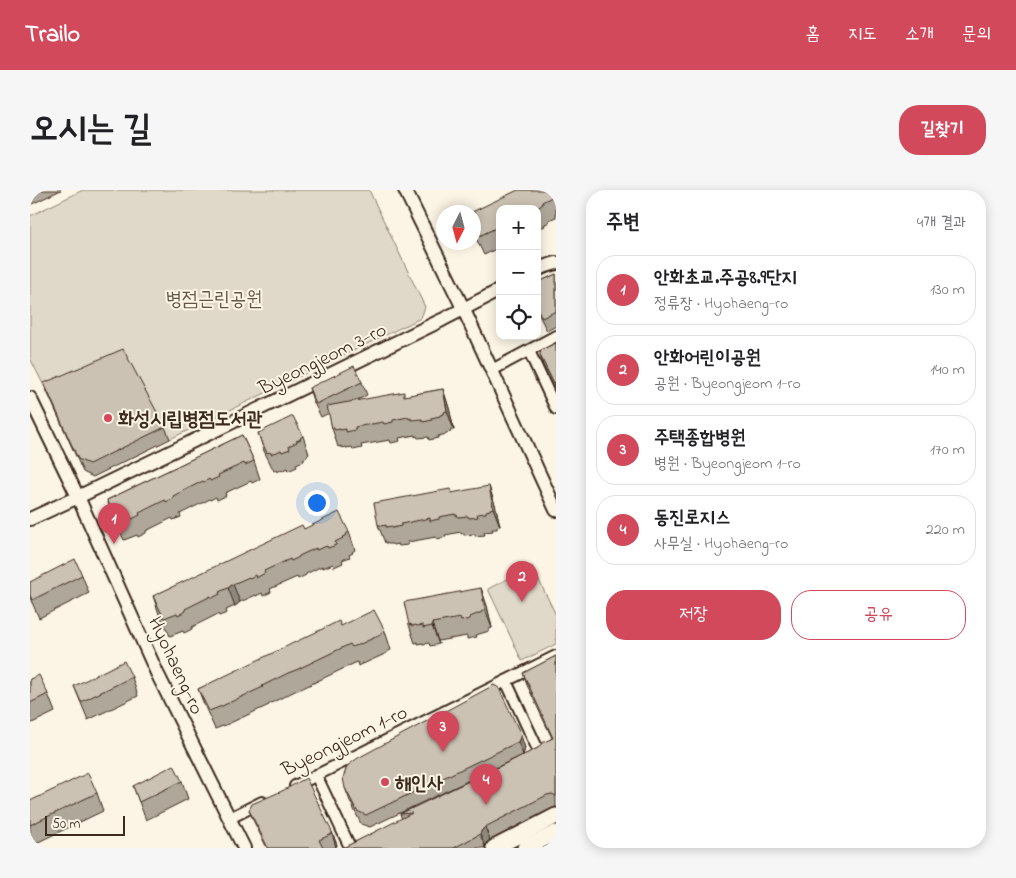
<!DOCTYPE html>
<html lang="ko">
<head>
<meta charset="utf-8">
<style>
	body { margin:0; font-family:"Indie Flower","Poor Story",sans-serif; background:#f6f6f6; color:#202124 }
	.controls { position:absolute; right:15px; top:15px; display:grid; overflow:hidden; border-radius:10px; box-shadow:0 2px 12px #0003 }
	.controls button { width:45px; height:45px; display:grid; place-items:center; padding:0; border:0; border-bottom:1px solid #e0e0e0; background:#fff; color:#202124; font:25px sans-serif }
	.compass { position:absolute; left:406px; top:15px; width:45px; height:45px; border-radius:50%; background:#fff; box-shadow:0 2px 12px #0003; rotate:186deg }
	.scale { position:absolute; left:15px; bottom:12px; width:80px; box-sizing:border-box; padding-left:5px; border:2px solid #3b2a1e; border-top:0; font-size:14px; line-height:18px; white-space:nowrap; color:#3b2a1e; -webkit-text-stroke:4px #fcf5e5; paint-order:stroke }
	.you { position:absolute; left:286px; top:312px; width:18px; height:18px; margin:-12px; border:4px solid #fff; border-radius:50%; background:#1a73e8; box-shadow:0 0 0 8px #1a73e833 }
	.badge { display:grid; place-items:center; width:32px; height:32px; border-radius:50%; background:#d1495b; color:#fff; font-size:16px; font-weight:700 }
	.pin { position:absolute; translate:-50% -41px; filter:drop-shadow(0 1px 2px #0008) }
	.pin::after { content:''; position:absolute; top:26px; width:18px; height:15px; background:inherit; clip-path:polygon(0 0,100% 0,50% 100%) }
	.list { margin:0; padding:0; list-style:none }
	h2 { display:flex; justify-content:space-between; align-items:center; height:65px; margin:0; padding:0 20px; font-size:21px }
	h2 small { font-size:16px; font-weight:400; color:#757577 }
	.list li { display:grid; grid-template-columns:32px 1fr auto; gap:15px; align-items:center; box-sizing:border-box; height:70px; margin:0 10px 10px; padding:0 10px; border:1px solid #e0e0e0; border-radius:20px }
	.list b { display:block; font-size:19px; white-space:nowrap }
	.list p { margin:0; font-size:16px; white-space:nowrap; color:#757577 }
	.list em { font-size:16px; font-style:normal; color:#757577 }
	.actions { display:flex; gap:10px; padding:15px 20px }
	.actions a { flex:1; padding:11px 0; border:1px solid #d1495b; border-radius:20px; text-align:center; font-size:18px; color:#d1495b }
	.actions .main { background:#d1495b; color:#fff }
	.icon { flex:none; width:28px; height:28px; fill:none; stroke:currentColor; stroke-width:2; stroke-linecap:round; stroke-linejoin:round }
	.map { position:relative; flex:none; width:526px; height:658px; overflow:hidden; border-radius:20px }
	header { display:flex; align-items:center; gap:30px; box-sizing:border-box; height:70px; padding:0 25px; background:#d1495b; color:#fff }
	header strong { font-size:24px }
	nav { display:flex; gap:28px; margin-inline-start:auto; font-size:18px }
	.intro { display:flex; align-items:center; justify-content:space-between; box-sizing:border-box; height:120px; padding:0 30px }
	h1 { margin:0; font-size:35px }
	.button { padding:12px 22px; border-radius:20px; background:#d1495b; color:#fff; font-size:18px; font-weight:700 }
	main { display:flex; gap:30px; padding:0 30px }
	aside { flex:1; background:#fff; border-radius:20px; box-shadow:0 2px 12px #0003 }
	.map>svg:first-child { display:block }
</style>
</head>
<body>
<header>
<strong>Trailo</strong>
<nav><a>홈</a><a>지도</a><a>소개</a><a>문의</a></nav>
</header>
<div class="intro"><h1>오시는 길</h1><a class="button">길찾기</a></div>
<main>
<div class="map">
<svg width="526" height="658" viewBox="0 0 526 658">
	<rect width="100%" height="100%" fill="#fcf5e5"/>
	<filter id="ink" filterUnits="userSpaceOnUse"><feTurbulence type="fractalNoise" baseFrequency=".02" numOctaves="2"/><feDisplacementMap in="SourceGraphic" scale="10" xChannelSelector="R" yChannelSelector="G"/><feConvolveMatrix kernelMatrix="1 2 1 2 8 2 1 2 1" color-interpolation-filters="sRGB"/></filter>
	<g filter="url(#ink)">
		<g fill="#e0d8c8" stroke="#8e8173">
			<path d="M53 0H339L395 117 391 128 140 249 19 206 0 168V26Z"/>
			<path d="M502 376 526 425V454L492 471 458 399Z"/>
		</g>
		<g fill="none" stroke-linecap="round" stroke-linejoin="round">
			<g stroke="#3b2a1e" stroke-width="14">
				<g id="minor">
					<path d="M499 161 526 219"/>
					<path d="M462 180 526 146"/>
					<path d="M476 491 510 564 505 567"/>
					<path d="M286 585 319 655"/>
					<path d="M265 596 526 466"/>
					<path d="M200 628 232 612"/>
				</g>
			</g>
			<g stroke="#3b2a1e" stroke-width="16">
				<g id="tertiary">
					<path d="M375 0 434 120 526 320"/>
					<path d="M507 80 513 77 526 73"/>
					<path d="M0 208 48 307 127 483 214 658"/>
					<path d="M0 329 48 307 412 130 470 100"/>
				</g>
			</g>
			<g stroke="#3b2a1e" stroke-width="19">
				<g id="primary">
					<path d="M464 658 526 626"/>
					<path d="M495 658 526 643"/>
				</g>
			</g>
			<use href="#minor" stroke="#fcf5e5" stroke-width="10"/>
			<use href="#tertiary" stroke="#fcf5e5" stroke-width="12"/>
			<use href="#primary" stroke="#fcf5e5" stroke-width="15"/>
		</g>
		<g fill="#afa79a" stroke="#3b2a1e">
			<path d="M0 0H31L0 15Z"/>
			<path d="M526 0V27L519 30V32L514 35 515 36 507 39V19H470V57L454 65 444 44V22Z"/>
			<path d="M526 84V136L517 141 507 121V92H509Z"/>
			<path d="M526 153V200L513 175 510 165Z"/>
			<path d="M332 192 337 205 323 212 375 206 413 199 419 218 424 240H420L421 242 416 243 417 244 408 246V248L399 250 398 247 388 248 387 246 385 247V245L369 248 370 251 361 253 360 250 331 255 332 258 323 260 322 257 316 258V257L311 258V256L308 257 302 238 299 223 291 227 283 211 279 198Z"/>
			<path d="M14 193 135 237 140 249 63 287 53 282 19 206Z"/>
			<path d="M228 243 273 246 279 264 277 266V267L273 269 274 271 266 274 267 277 258 281 257 278 252 281 251 280 247 282 246 280 244 281 234 261Z"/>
			<path d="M212 245 224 271 230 289 222 293 221 291 195 303 196 306 187 310 186 307 180 310V309L150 324 151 327 143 330 142 328 116 341V343L108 347 107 345 94 350 84 328 77 310Z"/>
			<path d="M421 303 465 314 470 336 467 337V339H462L463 341 454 342 455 345 445 346V344L434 345 433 343 431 344V342L415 345 416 347 407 349 406 347 378 352V355L369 356 368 354 363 355 362 354H358L357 353H355L348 335Z"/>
			<path d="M274 339 319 342 325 360 322 362 323 363 319 365 320 367 312 370 313 373 304 377 303 374 293 378 292 376 276 384V385L268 389 267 387 240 399 241 402 233 406 232 403 226 406V405L210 412 205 416 196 420 197 423 189 426 188 424 162 437V439L154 443 153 441 140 446 129 424 123 406Z"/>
			<path d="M52 385 59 403 9 428 0 408V392Z"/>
			<path d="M451 398 457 416 462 438 459 439V441L446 445 447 447 437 449V446L408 451 409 454 400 456 399 453 393 454V453L388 454V452L385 453 379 435Z"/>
			<path d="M311 436 355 441 361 460 357 462V463L333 474V473L328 476 327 472 273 498 265 501 239 514V515L198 534 185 539 175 517 168 499Z"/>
			<path d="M526 466V617L522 618 460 650 456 653 455 657 453 658H313L372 629 370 624 508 558 522 548 497 495 493 483Z"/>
			<path d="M102 487 108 506 58 530 44 496Z"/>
			<path d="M0 489 18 504 25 522 0 534Z"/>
			<path d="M464 495 495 558 493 565 340 637 331 634 320 611 315 598Z"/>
			<path d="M152 591 158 609 116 630 103 596Z"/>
			<path d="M67 603 73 621 0 656V611Z"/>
			<path d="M219 620 302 642 307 655 306 657 304 658H237L224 632Z"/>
		</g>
		<g fill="#8f887d" stroke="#3b2a1e">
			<path d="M413 199 419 218 424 240 417 221Z"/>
			<path d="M459 296 465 314 470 336 463 318Z"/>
			<path d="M203 394 210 412 205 416 198 398Z"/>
			<path d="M451 398 457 416 462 438 455 420Z"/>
			<path d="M402 433 409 454 402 436Z"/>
			<path d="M491 545 495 558 493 565 488 552Z"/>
			<path d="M455 637 460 650 456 653 455 657 450 644 452 640Z"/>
			<path d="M302 642 307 655 306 657 302 644Z"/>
		</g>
		<g fill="#ccc2b3" stroke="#3b2a1e">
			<path d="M488 0H526V5L512 12 513 14 506 19H470V36L447 47 444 39V22H442Z"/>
			<path d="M526 84V121L512 128 507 118V92H509Z"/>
			<path d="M526 153V198L510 165 511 160Z"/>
			<path d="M93 159 135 237 59 274 48 269 14 193Z"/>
			<path d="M324 176 332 192 286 214 279 198Z"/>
			<path d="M413 199 417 221 414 222V224L410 225V226L401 228 402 230 393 232 392 229 381 230V228L379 229 378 227 363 230V232L354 234 353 232 325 237V240L316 242V239L310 240V239L305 240 304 238H302L297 216 374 202V206Z"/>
			<path d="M263 226 273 246 270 248 271 249 266 251 267 252 259 256 260 259 252 262 251 260 245 263V262L241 264 240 262 237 263 228 243Z"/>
			<path d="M212 245 224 271 215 275 214 273 188 285 189 287 180 291 179 289 174 292 173 291 143 306 144 308 136 312 135 310 109 323 110 325 102 329 101 327 88 332 77 310Z"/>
			<path d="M459 296 463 318 460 319V320L456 321V323L447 324 448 327 439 328 438 326 428 327 427 325H425V324L409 327V329L400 331V328L371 334V336L362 338V336L356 337V335L351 336V335H348L344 313 420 299 421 303Z"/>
			<path d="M309 322 319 342 316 344 317 345 312 347 313 348 305 352 306 355 298 358 297 356 286 360V358L269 366V367L261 371 260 369 234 381 235 383 226 388 225 385 220 388 219 387 203 394 198 398 189 402 190 404 182 408 181 406 155 419 156 421 148 425 147 423 134 428 123 406 272 335 274 339Z"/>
			<path d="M45 369 52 385 2 410 0 405V392Z"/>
			<path d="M451 398 455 420 452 421V422L440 427V429L431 431 430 428 402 433V436L393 438V435L387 436 386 435 382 436 381 434 379 435 374 412Z"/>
			<path d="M344 420 355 441 350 444V445L326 456V455L322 457 320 454 266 480 258 483 232 496 233 497 192 516 179 521 168 499 309 431 311 436Z"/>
			<path d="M526 466V606L522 604 517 605 455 637 452 640 450 644 424 658H313L382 623 370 624 508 558 512 553 523 548 493 483Z"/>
			<path d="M94 471 102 487 51 512 44 496Z"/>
			<path d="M9 485 18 504 0 513V489Z"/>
			<path d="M464 495 469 498 491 545 488 552 336 625 327 621 315 598 313 588 317 576 328 568Z"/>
			<path d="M144 575 152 591 109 612 103 596Z"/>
			<path d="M58 583 67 603 0 635V611Z"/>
			<path d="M276 588 302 642V644L289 650 293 658H238L219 620 222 614 252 601Z"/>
			<path d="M526 654V658H517Z"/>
		</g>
	</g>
	<g fill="#d1495b" stroke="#fcf5e5" stroke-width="2">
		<circle cx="78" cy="228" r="5"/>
		<circle cx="355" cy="592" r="5"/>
	</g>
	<g text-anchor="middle" stroke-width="4" stroke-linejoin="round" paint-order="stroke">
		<g font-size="20" fill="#645648" stroke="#fcf5e5">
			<text x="184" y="115">병점근린공원</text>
		</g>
		<g font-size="20" fill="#3b2a1e" stroke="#fcf5e5">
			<text transform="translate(292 168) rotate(-26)" y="7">Byeongjeom 3-ro</text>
			<text transform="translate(147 475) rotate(65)" y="7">Hyohaeng-ro</text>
			<text transform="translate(314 550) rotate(-26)" y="7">Byeongjeom 1-ro</text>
		</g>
		<g font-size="20" font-weight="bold" fill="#3b2a1e" stroke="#fcf5e5" text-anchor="start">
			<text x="88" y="235">화성시립병점도서관</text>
			<text x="365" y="599">해인사</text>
		</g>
	</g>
</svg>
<div class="controls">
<button>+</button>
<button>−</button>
<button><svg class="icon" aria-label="locate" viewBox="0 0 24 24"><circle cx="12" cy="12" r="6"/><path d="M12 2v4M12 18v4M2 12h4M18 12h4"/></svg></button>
</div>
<svg class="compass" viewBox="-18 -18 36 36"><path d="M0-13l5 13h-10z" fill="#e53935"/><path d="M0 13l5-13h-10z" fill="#757577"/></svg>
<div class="scale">50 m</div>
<div class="you"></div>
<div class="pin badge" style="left:84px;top:354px">1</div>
<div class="pin badge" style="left:492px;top:412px">2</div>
<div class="pin badge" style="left:413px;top:562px">3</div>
<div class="pin badge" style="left:456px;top:615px">4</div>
</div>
<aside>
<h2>주변<small>4개 결과</small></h2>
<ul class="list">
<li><span class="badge">1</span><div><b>안화초교.주공8.9단지</b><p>정류장 · Hyohaeng-ro</p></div><em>130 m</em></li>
<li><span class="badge">2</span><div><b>안화어린이공원</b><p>공원 · Byeongjeom 1-ro</p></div><em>140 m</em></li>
<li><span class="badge">3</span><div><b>주택종합병원</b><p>병원 · Byeongjeom 1-ro</p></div><em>170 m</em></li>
<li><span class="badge">4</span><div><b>동진로지스</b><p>사무실 · Hyohaeng-ro</p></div><em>220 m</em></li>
</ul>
<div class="actions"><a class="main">저장</a><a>공유</a></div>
</aside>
</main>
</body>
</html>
